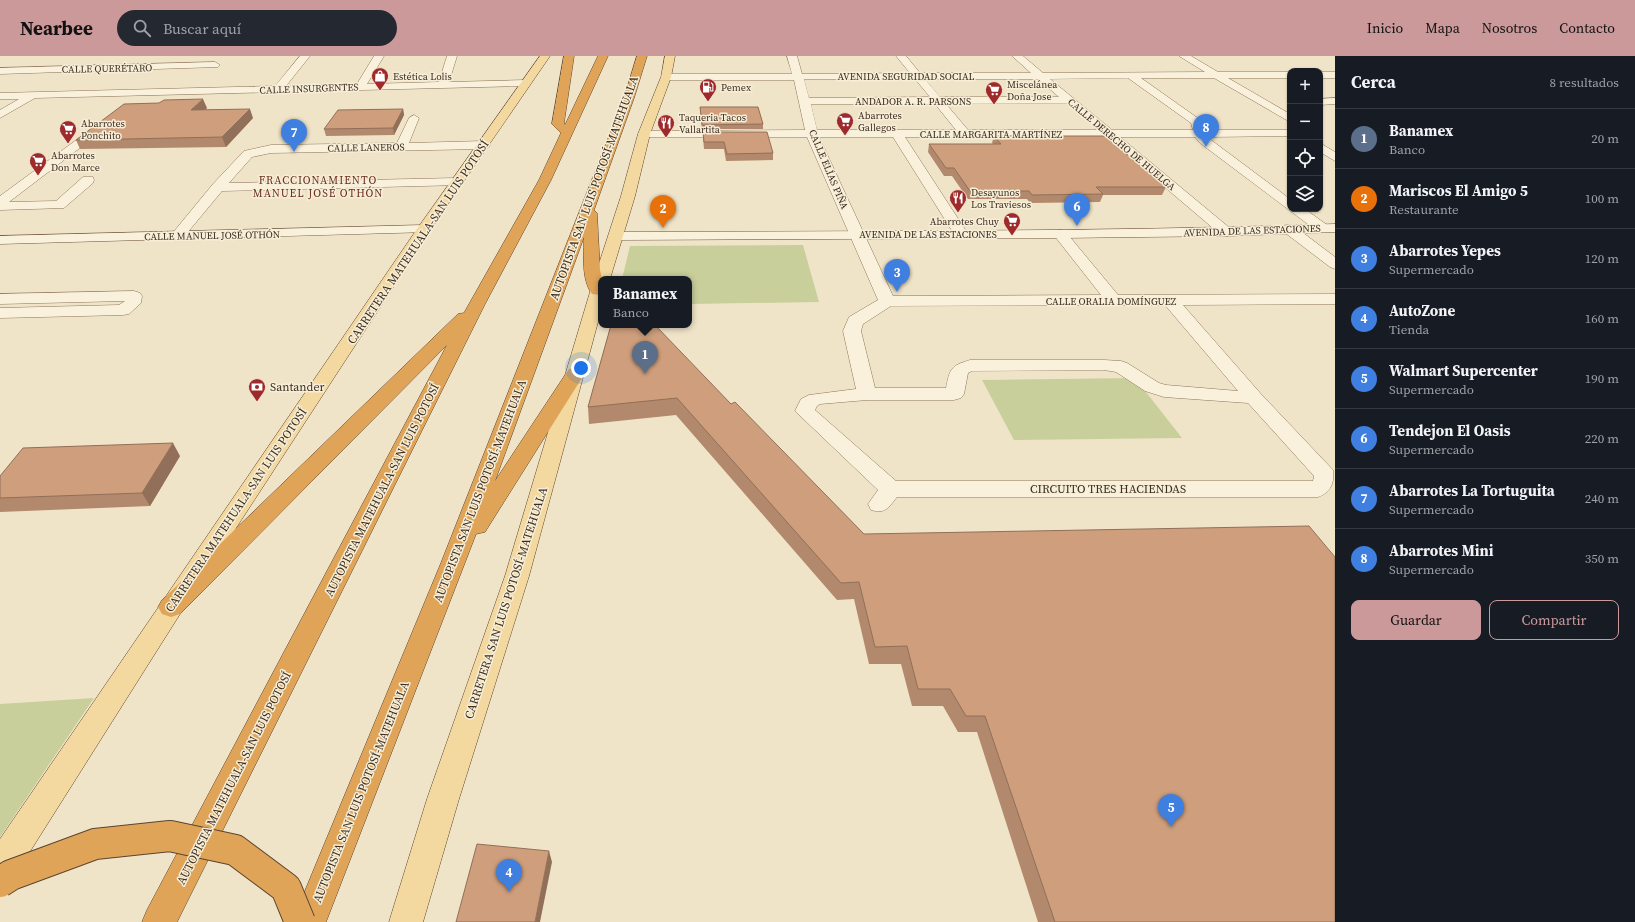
<!DOCTYPE html>
<html lang="es">
<head>
<meta charset="utf-8">
<style>
	body { margin:0; font-family:"Source Serif 4",serif; background:#242831; color:#f1f3f6 }
	.controls { position:absolute; right:12px; top:12px; display:grid; overflow:hidden; border-radius:8px; box-shadow:0 1px 3px #0004 }
	.controls button { width:36px; height:36px; display:grid; place-items:center; padding:0; border:0; border-bottom:1px solid #363941; background:#171b24; color:#f1f3f6; font:20px sans-serif }
	.you { position:absolute; left:581px; top:312px; width:14px; height:14px; margin:-10px; border:3px solid #fff; border-radius:50%; background:#1a73e8; box-shadow:0 0 0 6px #1a73e833 }
	.badge { display:grid; place-items:center; width:26px; height:26px; border-radius:50%; background:#cc999b; color:#fff; font-size:13px; font-weight:700 }
	.pin { position:absolute; translate:-50% -33px; filter:drop-shadow(0 1px 2px #0008) }
	.pin::after { content:''; position:absolute; top:21px; width:14px; height:12px; background:inherit; clip-path:polygon(0 0,100% 0,50% 100%) }
	.popup { position:absolute; left:598px; top:220px; width:94px; height:52px; box-sizing:border-box; display:grid; place-content:center; border-radius:8px; background:#171b24; filter:drop-shadow(0 1px 3px #0005); font-size:13px; white-space:nowrap; color:#9ea1a6 }
	.popup b { font-size:15px; color:#f1f3f6 }
	.popup::after { content:''; position:absolute; left:50%; top:100%; margin-left:-8px; border:8px solid transparent; border-top-color:#171b24 }
	.list { margin:0; padding:0; list-style:none }
	h2 { display:flex; justify-content:space-between; align-items:center; height:52px; margin:0; padding:0 16px; font-size:17px }
	h2 small { font-size:13px; font-weight:400; color:#9ea1a6 }
	.list li { display:grid; grid-template-columns:26px 1fr auto; gap:12px; align-items:center; box-sizing:border-box; height:60px; padding:0 16px; border-top:1px solid #363941 }
	.list b { display:block; font-size:15px; white-space:nowrap }
	.list p { margin:0; font-size:13px; white-space:nowrap; color:#9ea1a6 }
	.list em { font-size:13px; font-style:normal; color:#9ea1a6 }
	.actions { display:flex; gap:8px; padding:12px 16px }
	.actions a { flex:1; padding:9px 0; border:1px solid #cc999b; border-radius:8px; text-align:center; font-size:14px; color:#cc999b }
	.actions .main { background:#cc999b; color:#111 }
	.icon { flex:none; width:22px; height:22px; fill:none; stroke:currentColor; stroke-width:2; stroke-linecap:round; stroke-linejoin:round }
	.map { position:relative; flex:none; width:1335px; height:866px; overflow:hidden }
	header { display:flex; align-items:center; gap:24px; box-sizing:border-box; height:56px; padding:0 20px; background:#cc999b; color:#111 }
	header strong { font-size:19px }
	nav { display:flex; gap:22px; margin-inline-start:auto; font-size:14px }
	.search { width:280px; height:36px; background:#242831; display:flex; align-items:center; gap:10px; box-sizing:border-box; padding:0 14px; border-radius:22px; color:#9ea1a6; font-size:15px }
	main { display:flex }
	aside { flex:1; background:#171b24 }
	.map>svg:first-child { display:block }
</style>
</head>
<body>
<header>
<strong>Nearbee</strong>
<div class="search"><svg class="icon" aria-label="search" viewBox="0 0 24 24"><circle cx="10" cy="10" r="6"/><path d="M15 15l6 6"/></svg>Buscar aquí</div>
<nav><a>Inicio</a><a>Mapa</a><a>Nosotros</a><a>Contacto</a></nav>
</header>
<main>
<div class="map">
<svg width="1335" height="866" viewBox="0 0 1335 866">
	<rect width="100%" height="100%" fill="#f0e4c8"/>
	<g fill="#c9cf9b">
		<path d="M803 189 819 246 689 248V223H622L630 190Z"/>
		<path d="M1135 322 1182 382 1014 384 982 324Z"/>
		<path d="M94 642 0 781V648Z"/>
	</g>
	<g fill="none" stroke-linecap="round" stroke-linejoin="round">
		<g stroke="#8d765c" stroke-width="1">
			<g id="street">
				<path d="M300 0H310L286 30 357 28 374 0H384L367 28 439 26 447 0H457L449 26 525 24 530 27 525 30 35 42 0 62V54L19 43H0V37L275 30Z"/>
				<path d="M787 0H797L802 18 910 17 896 0H906L920 17H1031L1012 0H1023L1043 17 1205 16 1179 0H1191L1218 16H1290V22H1228L1290 58V66L1214 22H1141L1199 63 1205 74H1290V80L1207 81 1290 143V153H1305L1327 169 1329 172 1327 175 1322 176 1317 175 1200 87 1195 81H1120L1231 173 1233 176 1231 179 1226 180 1221 179 1106 81H905L968 178 966 181 961 182 956 181 954 178 893 81H819L893 240 1101 239 1053 178 1055 175 1060 174 1065 175 1118 239 1335 238V248L1183 249 1261 338 1333 414C1335 427 1330 437 1318 441H897C888 452 886 458 871 454L868 448 878 434 795 355 801 343 809 339 856 333 843 275 849 261 878 244 807 81H644L640 80 638 78 640 76 644 75 805 74 794 24H666L661 21 666 18H792ZM1128 22 1191 67 1193 74H1112L1050 23ZM804 23H915L930 41 809 42ZM925 23H1038L1059 41H940ZM1067 47 1098 74H968L946 48ZM811 48H935L956 74H817ZM1110 249H1165L1238 335 1166 329 1159 327 1127 307 1121 305 1104 304H970C950 310 950 313 946 332H875L861 275 863 268 891 250ZM1104 314 1116 316 1145 335 1164 341 1248 347 1314 420 1313 425H896L815 354 817 350 820 348 867 344H954L961 342 964 338 968 317 972 315Z"/>
				<path d="M215 6 220 9 218 11 0 18V12Z"/>
				<rect x="1320" y="16" width="15" height="6"/>
				<path d="M1335 42V48L1320 49V43Z"/>
				<path d="M414 59 419 62 409 87 484 85 488 86 490 89 488 92 484 93 271 97 252 101 229 127 456 122 461 123 462 126 461 129 222 135 183 182 178 183 173 182 171 179 213 128 244 95 271 89 397 87 409 62Z"/>
				<path d="M102 67 108 70 106 72 9 146 56 145 83 121H93L94 124 93 127 64 152 0 154V140L98 68Z"/>
				<path d="M1320 87 1335 96V105L1320 96Z"/>
				<path d="M1289 169 1294 170 1335 201V213L1330 211 1284 176 1282 173 1284 170Z"/>
				<path d="M134 235 140 237 142 240 141 247 129 258 123 259 0 262V252L119 249 125 245 0 248V238Z"/>
			</g>
		</g>
		<g stroke="#6f573f" stroke-width="1">
			<g id="secondary">
				<path d="M1335 168V176L1226 180 1060 182 616 184 611 183 609 180 611 177 616 176C856 175 1095 176 1335 168Z"/>
				<path d="M424 169 429 170 431 173 429 176 0 188V180Z"/>
			</g>
		</g>
		<g stroke="#5b4430" stroke-width="1">
			<g id="primary">
				<path d="M540 0H550L431 173 180 558 12 824 0 829V783L417 173Z"/>
				<path d="M665 0H675L671 21 650 78 635 140 610 223H601V255L529 520 459 743 423 866H389L427 743 505 520 593 226 621 140 638 78 661 21Z"/>
			</g>
		</g>
		<g stroke="#5b4430" stroke-width="1">
			<g id="highway">
				<path d="M564 0H574L564 67 565 69 598 0H608L551 124 485 248 177 866H142L147 854 447 289 180 558 171 561 162 558 158 551 162 544 458 258 464 257 539 124 561 77 552 68Z"/>
				<path d="M637 0H647L634 42 594 154 597 157 600 214 602 223H601V239L592 238C581 223 584 199 584 181L495 425 569 313 576 311 583 313 585 317 485 476 476 478 326 866H292L441 507 624 42Z"/>
			</g>
		</g>
		<use href="#street" fill="#faf1dc" fill-rule="evenodd"/>
		<use href="#secondary" fill="#faf1dc" fill-rule="evenodd"/>
		<use href="#primary" fill="#f3d9a0" fill-rule="evenodd"/>
		<use href="#highway" fill="#e0a458" fill-rule="evenodd"/>
		<g stroke="#5b4430" stroke-width="32" stroke-linecap="butt">
			<path id="highway-bridge" d="M0 826 11 819 95 788 170 780 235 794 286 832 300 866"/>
		</g>
		<use href="#highway-bridge" stroke="#e0a458" stroke-width="30"/>
	</g>
	<g fill="#b2896c">
		<path d="M700 51 763 68V73H702Z"/>
		<path d="M207 52 205 54 253 62 226 91 80 93 76 84Z"/>
		<path d="M403 53 404 59 394 79 326 80 324 73Z"/>
		<path d="M703 76 773 97V104L726 105 724 93H704L703 82Z"/>
		<path d="M994 80 1166 131 1162 139H1103L1100 146 1030 147 1027 143H968L952 120H944L928 96 929 88H993L992 87Z"/>
		<path d="M611 269 731 348 864 478 1335 866H1038L977 676H958L943 650H912L901 608H869L854 543 837 544 676 359 589 368 588 351Z"/>
		<path d="M180 400 150 450 0 456V420Z"/>
	</g>
	<g fill="#916f58">
		<path d="M203 43 207 52 195 63 191 54Z"/>
		<path d="M250 53 253 62 226 91 222 81Z"/>
		<path d="M403 53 404 59 394 79 393 72Z"/>
		<path d="M173 387 180 400 150 450 142 437Z"/>
		<path d="M549 795 552 806 540 866H535Z"/>
	</g>
	<g fill="#cf9f7d" stroke="#916f58">
		<path d="M203 43 191 54 250 53 222 81 76 84 124 48 159 47 164 44Z"/>
		<path d="M700 51H758L763 68 702 69Z"/>
		<path d="M403 53 393 72 324 73 338 54Z"/>
		<path d="M703 76H767L773 97 727 98 724 86H704Z"/>
		<path d="M994 80H1105L1166 131H1096L1103 138 1032 139 1029 135H970L954 112H946L929 88H1001Z"/>
		<path d="M611 269H655L731 348 735 346 864 478 1309 470 1335 501V866H1055L985 660H966L950 633H918L907 590 875 591 859 526 841 527 677 342 588 351Z"/>
		<path d="M173 387 142 437 0 442V420L23 392Z"/>
		<path d="M477 788 549 795 535 866H456Z"/>
	</g>
	<defs>
		<g id="shop-pin" transform="scale(0.9)"><path d="M0 17L-7.5 6A9.5 9.5 0 1 1 7.5 6Z" fill="#9e2a2b" stroke="#f7eed8"/><path d="M-5-2.5h2.3a2.7 3.5 0 0 1 5.4 0H5L5.5 6h-11ZM-1.5-2.5h3a1.5 2.3 0 0 0-3 0Z" fill="#fff"/></g>
		<g id="fuel-pin" transform="scale(0.9)"><path d="M0 17L-7.5 6A9.5 9.5 0 1 1 7.5 6Z" fill="#9e2a2b" stroke="#f7eed8"/><path d="M-5.5-6h7V0h2V4h1.3V-2.5L3-4.5l.8-.8L6-3V5H2.5V1h-1V6h-7ZM-4.2-4.7v3.2H.2V-4.7Z" fill="#fff"/></g>
		<g id="supermarket-pin" transform="scale(0.9)"><path d="M0 17L-7.5 6A9.5 9.5 0 1 1 7.5 6Z" fill="#9e2a2b" stroke="#f7eed8"/><path d="M-6-5.5h2.5l.6 2H6L4.5 2H-2.5L-4.4-4H-6ZM-1.5 3.2a1.3 1.3 0 1 0 .1 0ZM3 3.2a1.3 1.3 0 1 0 .1 0Z" fill="#fff"/></g>
		<g id="restaurant-pin" transform="scale(0.9)"><path d="M0 17L-7.5 6A9.5 9.5 0 1 1 7.5 6Z" fill="#9e2a2b" stroke="#f7eed8"/><path d="M-5-6h1v4h1v-4h1v4h1v-4h1v5L-1.5 .5V6h-2V.5L-5-1ZM5-6V6H3V1.5H1.5Q1.5-4 5-6Z" fill="#fff"/></g>
		<g id="bank-pin" transform="scale(0.9)"><path d="M0 17L-7.5 6A9.5 9.5 0 1 1 7.5 6Z" fill="#9e2a2b" stroke="#f7eed8"/><path d="M-6-4H6V4H-6ZM0-2.3a2.3 2.3 0 1 0 0 4.6a2.3 2.3 0 1 0 0-4.6Z" fill="#fff"/></g>
	</defs>
	<g fill-rule="evenodd">
		<use href="#shop-pin" x="380" y="20"/>
		<use href="#fuel-pin" x="708" y="31"/>
		<use href="#supermarket-pin" x="994" y="34"/>
		<use href="#supermarket-pin" x="845" y="65"/>
		<use href="#restaurant-pin" x="666" y="67"/>
		<use href="#supermarket-pin" x="68" y="73"/>
		<use href="#supermarket-pin" x="38" y="105"/>
		<use href="#restaurant-pin" x="958" y="142"/>
		<use href="#supermarket-pin" x="1012" y="165"/>
		<use href="#bank-pin" x="257" y="331"/>
	</g>
	<g text-anchor="middle" stroke-width="3" stroke-linejoin="round" paint-order="stroke">
		<g font-size="10" fill="#3d2e20" stroke="#f7eed8">
			<text transform="translate(107 12) rotate(-1)" y="4">CALLE QUERÉTARO</text>
			<text x="906" y="24">AVENIDA SEGURIDAD SOCIAL</text>
			<text transform="translate(309 32) rotate(-2)" y="4">CALLE INSURGENTES</text>
			<text x="913" y="49">ANDADOR A. R. PARSONS</text>
			<text x="991" y="82">CALLE MARGARITA MARTÍNEZ</text>
			<text transform="translate(1122 88) rotate(40)" y="4">CALLE DERECHO DE HUELGA</text>
			<text transform="translate(366 91) rotate(-1)" y="4">CALLE LANEROS</text>
			<text transform="translate(829 113) rotate(67)" y="4">CALLE ELÍAS PIÑA</text>
			<text transform="translate(1252 174) rotate(-2)" y="4">AVENIDA DE LAS ESTACIONES</text>
			<text x="928" y="182">AVENIDA DE LAS ESTACIONES</text>
			<text transform="translate(212 179) rotate(-1)" y="4">CALLE MANUEL JOSÉ OTHÓN</text>
			<text x="1111" y="249">CALLE ORALIA DOMÍNGUEZ</text>
		</g>
		<g font-size="10" fill="#3d2e20" stroke="#f7eed8" text-anchor="start">
			<text x="393" y="24">Estética Lolis</text>
			<text x="1007" y="32">Miscelánea<tspan x="1007" dy="12">Doña Jose</tspan></text>
			<text x="721" y="35">Pemex</text>
			<text x="858" y="63">Abarrotes<tspan x="858" dy="12">Gallegos</tspan></text>
			<text x="679" y="65">Taqueria Tacos<tspan x="679" dy="12">Vallartita</tspan></text>
			<text x="81" y="71">Abarrotes<tspan x="81" dy="12">Ponchito</tspan></text>
			<text x="51" y="103">Abarrotes<tspan x="51" dy="12">Don Marce</tspan></text>
			<text x="971" y="140">Desayunos<tspan x="971" dy="12">Los Traviesos</tspan></text>
			<text x="999" y="169" text-anchor="end">Abarrotes Chuy</text>
		</g>
		<g font-size="11" letter-spacing="1" fill="#6b2e1e" stroke="#f7eed8">
			<text x="318" y="128">FRACCIONAMIENTO<tspan x="318" dy="13">MANUEL JOSÉ OTHÓN</tspan></text>
		</g>
		<g font-size="12" fill="#3d2e20" stroke="#f7eed8">
			<text transform="translate(594 132) rotate(-70)" y="4">AUTOPISTA SAN LUIS POTOSÍ-MATEHUALA</text>
			<text transform="translate(418 186) rotate(-56)" y="4">CARRETERA MATEHUALA-SAN LUIS POTOSÍ</text>
			<text x="1108" y="437">CIRCUITO TRES HACIENDAS</text>
			<text transform="translate(382 434) rotate(-63)" y="4">AUTOPISTA MATEHUALA-SAN LUIS POTOSÍ</text>
			<text transform="translate(480 435) rotate(-69)" y="4">AUTOPISTA SAN LUIS POTOSÍ-MATEHUALA</text>
			<text transform="translate(236 454) rotate(-56)" y="4">CARRETERA MATEHUALA-SAN LUIS POTOSÍ</text>
			<text transform="translate(506 547) rotate(-72)" y="4">CARRETERA SAN LUIS POTOSÍ-MATEHUALA</text>
			<text transform="translate(234 722) rotate(-63)" y="4">AUTOPISTA MATEHUALA-SAN LUIS POTOSÍ</text>
			<text transform="translate(361 736) rotate(-68)" y="4">AUTOPISTA SAN LUIS POTOSÍ-MATEHUALA</text>
		</g>
		<g font-size="12" fill="#3d2e20" stroke="#f7eed8" text-anchor="start">
			<text x="270" y="335">Santander</text>
		</g>
	</g>
</svg>
<div class="controls">
<button>+</button>
<button>−</button>
<button><svg class="icon" aria-label="locate" viewBox="0 0 24 24"><circle cx="12" cy="12" r="6"/><path d="M12 2v4M12 18v4M2 12h4M18 12h4"/></svg></button>
<button><svg class="icon" aria-label="layers" viewBox="0 0 24 24"><path d="M12 4l9 5-9 5-9-5zM3 14l9 5 9-5"/></svg></button>
</div>
<div class="you"></div>
<div class="pin badge" style="left:645px;top:318px;background:#5c6f8a">1</div>
<div class="popup"><b>Banamex</b>Banco</div>
<div class="pin badge" style="left:663px;top:172px;background:#e8710a">2</div>
<div class="pin badge" style="left:897px;top:236px;background:#3f7fe0">3</div>
<div class="pin badge" style="left:509px;top:836px;background:#3f7fe0">4</div>
<div class="pin badge" style="left:1171px;top:771px;background:#3f7fe0">5</div>
<div class="pin badge" style="left:1077px;top:170px;background:#3f7fe0">6</div>
<div class="pin badge" style="left:294px;top:96px;background:#3f7fe0">7</div>
<div class="pin badge" style="left:1206px;top:91px;background:#3f7fe0">8</div>
</div>
<aside>
<h2>Cerca<small>8 resultados</small></h2>
<ul class="list">
<li><span class="badge" style="background:#5c6f8a">1</span><div><b>Banamex</b><p>Banco</p></div><em>20 m</em></li>
<li><span class="badge" style="background:#e8710a">2</span><div><b>Mariscos El Amigo 5</b><p>Restaurante</p></div><em>100 m</em></li>
<li><span class="badge" style="background:#3f7fe0">3</span><div><b>Abarrotes Yepes</b><p>Supermercado</p></div><em>120 m</em></li>
<li><span class="badge" style="background:#3f7fe0">4</span><div><b>AutoZone</b><p>Tienda</p></div><em>160 m</em></li>
<li><span class="badge" style="background:#3f7fe0">5</span><div><b>Walmart Supercenter</b><p>Supermercado</p></div><em>190 m</em></li>
<li><span class="badge" style="background:#3f7fe0">6</span><div><b>Tendejon El Oasis</b><p>Supermercado</p></div><em>220 m</em></li>
<li><span class="badge" style="background:#3f7fe0">7</span><div><b>Abarrotes La Tortuguita</b><p>Supermercado</p></div><em>240 m</em></li>
<li><span class="badge" style="background:#3f7fe0">8</span><div><b>Abarrotes Mini</b><p>Supermercado</p></div><em>350 m</em></li>
</ul>
<div class="actions"><a class="main">Guardar</a><a>Compartir</a></div>
</aside>
</main>
</body>
</html>
